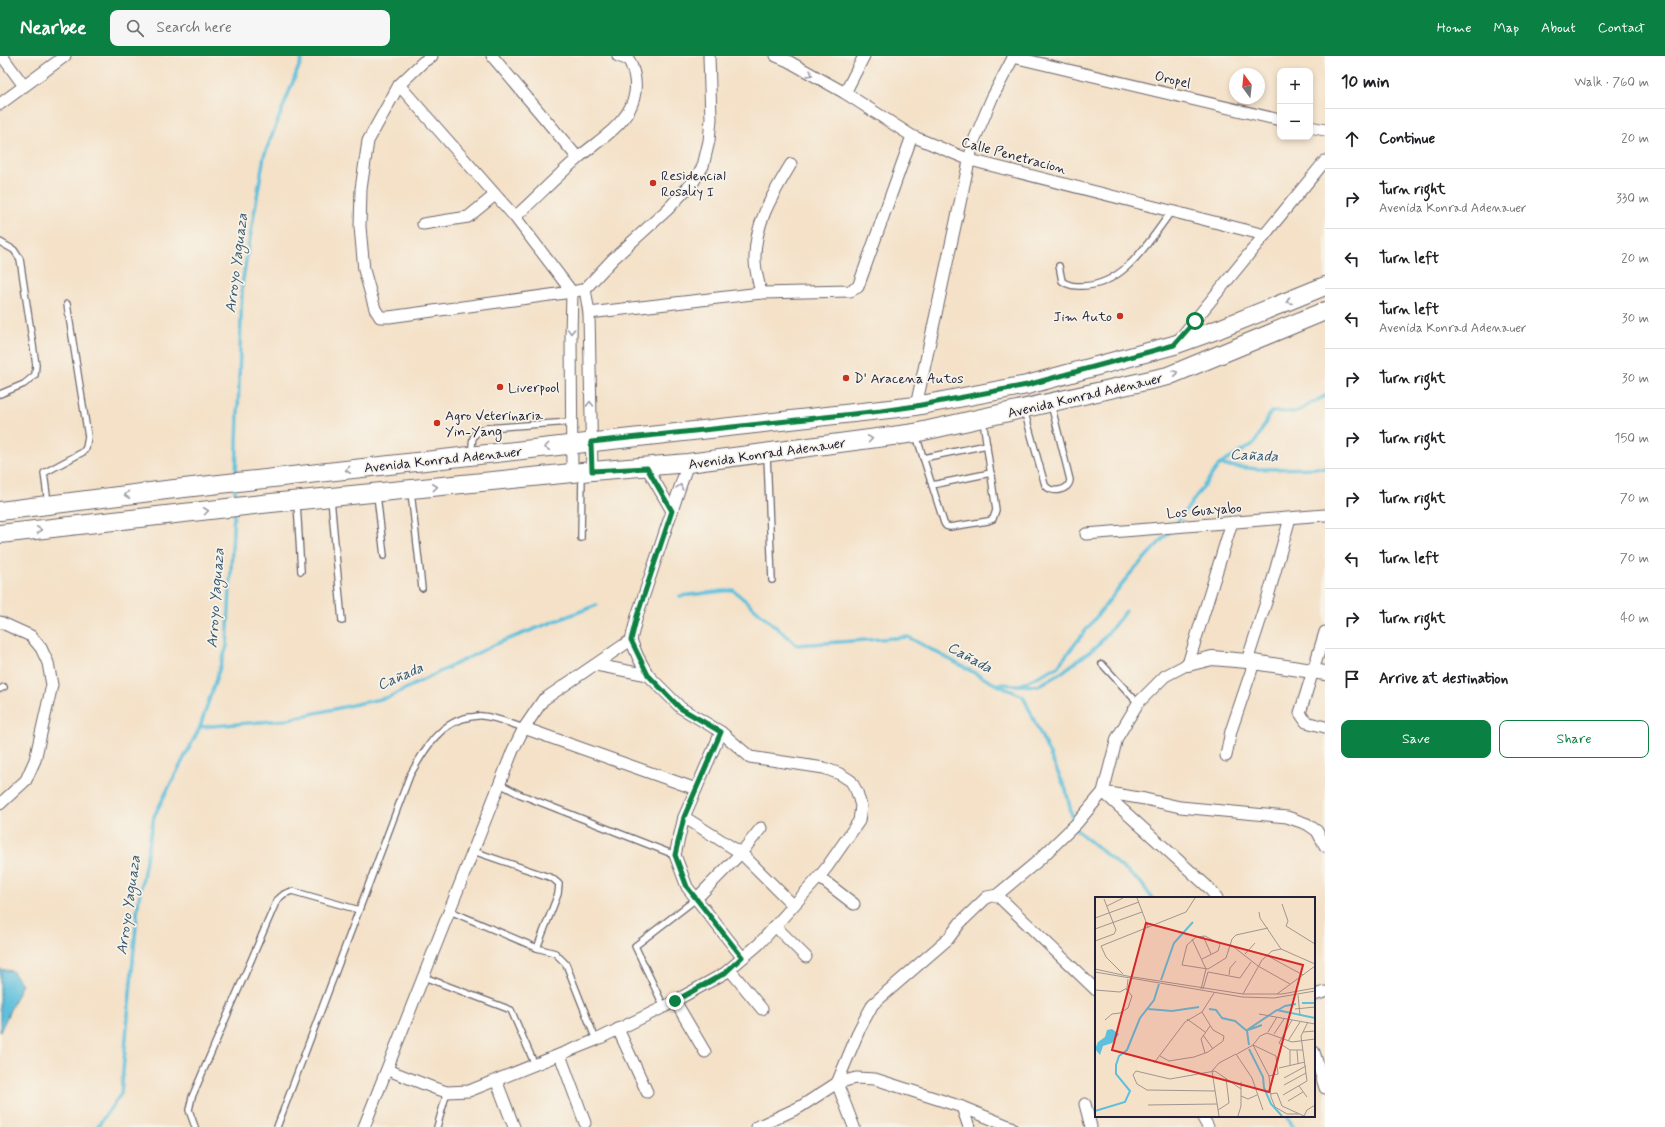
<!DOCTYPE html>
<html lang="en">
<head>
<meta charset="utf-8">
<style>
	body { margin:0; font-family:Mynerve,sans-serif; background:#f6f6f6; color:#202124 }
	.controls { position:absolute; right:12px; top:12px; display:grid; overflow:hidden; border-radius:8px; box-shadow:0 2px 6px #0003 }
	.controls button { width:36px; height:36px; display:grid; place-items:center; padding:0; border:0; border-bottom:1px solid #e0e0e0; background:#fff; color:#202124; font:20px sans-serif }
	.compass { position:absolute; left:1229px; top:12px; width:36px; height:36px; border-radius:50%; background:#fff; box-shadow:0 2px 6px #0003; rotate:345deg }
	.stop { position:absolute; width:12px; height:12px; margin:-9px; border:3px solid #0b8043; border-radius:50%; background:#fff }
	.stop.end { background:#0b8043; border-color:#fff; box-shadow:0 1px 4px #0008 }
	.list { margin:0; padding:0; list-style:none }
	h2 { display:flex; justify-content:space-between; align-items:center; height:52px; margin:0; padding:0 16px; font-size:17px }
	h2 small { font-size:13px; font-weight:400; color:#757577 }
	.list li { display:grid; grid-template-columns:26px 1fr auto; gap:12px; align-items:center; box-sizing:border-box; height:60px; padding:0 16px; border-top:1px solid #e0e0e0 }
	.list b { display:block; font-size:15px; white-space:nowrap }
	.list p { margin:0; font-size:13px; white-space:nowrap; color:#757577 }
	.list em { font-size:13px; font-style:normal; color:#757577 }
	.actions { display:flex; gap:8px; padding:12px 16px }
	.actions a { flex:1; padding:9px 0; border:1px solid #0b8043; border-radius:8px; text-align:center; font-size:14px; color:#0b8043 }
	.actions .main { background:#0b8043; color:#fff }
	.icon { flex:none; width:22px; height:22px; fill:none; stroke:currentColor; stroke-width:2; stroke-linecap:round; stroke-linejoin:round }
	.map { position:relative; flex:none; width:1325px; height:1071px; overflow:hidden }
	header { display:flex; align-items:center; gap:24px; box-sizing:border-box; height:56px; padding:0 20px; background:#0b8043; color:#fff }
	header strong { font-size:19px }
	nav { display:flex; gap:22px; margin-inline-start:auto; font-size:14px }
	.search { width:280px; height:36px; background:#f6f6f6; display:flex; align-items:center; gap:10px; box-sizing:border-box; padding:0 14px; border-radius:8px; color:#757577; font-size:15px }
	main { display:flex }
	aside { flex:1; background:#fff }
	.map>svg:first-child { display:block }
</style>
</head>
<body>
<header>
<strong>Nearbee</strong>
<div class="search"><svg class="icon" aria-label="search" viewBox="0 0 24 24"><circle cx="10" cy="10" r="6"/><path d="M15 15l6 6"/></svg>Search here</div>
<nav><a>Home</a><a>Map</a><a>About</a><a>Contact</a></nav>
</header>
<main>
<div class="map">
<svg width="1325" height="1071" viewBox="0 0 1325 1071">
	<rect width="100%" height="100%" fill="#f7f3e8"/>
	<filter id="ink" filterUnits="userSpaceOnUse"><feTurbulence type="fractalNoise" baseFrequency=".025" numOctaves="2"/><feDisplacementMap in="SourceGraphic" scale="8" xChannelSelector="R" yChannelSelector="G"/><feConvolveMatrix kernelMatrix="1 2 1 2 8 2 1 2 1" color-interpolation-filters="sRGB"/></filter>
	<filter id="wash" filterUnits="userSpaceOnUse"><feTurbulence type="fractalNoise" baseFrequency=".012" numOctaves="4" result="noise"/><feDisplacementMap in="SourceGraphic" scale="16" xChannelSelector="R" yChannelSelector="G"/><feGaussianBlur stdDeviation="0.9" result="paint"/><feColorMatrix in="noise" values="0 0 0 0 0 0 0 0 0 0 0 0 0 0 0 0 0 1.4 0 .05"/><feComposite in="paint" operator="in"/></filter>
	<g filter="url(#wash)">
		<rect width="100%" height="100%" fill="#f4e1c8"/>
		<path fill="#5ec0dc" stroke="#40718c" d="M0 913 12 915 22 928 0 976Z"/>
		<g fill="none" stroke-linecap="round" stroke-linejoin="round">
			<g stroke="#5ec0dc" stroke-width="3.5">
				<path d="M1219 409 1255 387 1271 356H1296L1325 340"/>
				<path d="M236 422 242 229 264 100 303 0"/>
				<path d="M235 446V432"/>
				<path d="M1176 468 1219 409 1257 413 1325 412"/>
				<path d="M680 540 733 534 797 589 908 581 995 628 1023 640 1066 734 1075 773 1141 827 1152 842"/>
				<path d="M998 628 1038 630 1061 617 1097 590 1126 555"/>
				<path d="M1020 629 1057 611 1130 518 1171 474"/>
				<path d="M200 671 284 664 389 641 498 587 597 549"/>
				<path d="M1286 1060 1294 1071"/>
				<path d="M97 1071 121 1038 138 848 154 760 200 671 227 590 234 456"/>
			</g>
		</g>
	</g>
	<g filter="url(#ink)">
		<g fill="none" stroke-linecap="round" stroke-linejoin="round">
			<g stroke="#6c656c" stroke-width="8">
				<g id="service">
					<path d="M0 186 14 194 20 203 36 309 35 319 24 328 0 338"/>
					<path d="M1059 210 1062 225C1068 230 1075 230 1082 230 1124 230 1149 185 1171 156"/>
					<path d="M1024 354 1045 429C1051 438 1069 435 1070 424L1051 348"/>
					<path d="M916 379 944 467 946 470 950 471 988 465 993 463 996 454 983 364"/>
					<path d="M472 397C472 382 471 378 486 372L571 366"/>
					<path d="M767 399 772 524"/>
					<path d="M923 402 987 389"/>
					<path d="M932 429 991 417"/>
					<path d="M411 436 422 532"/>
					<path d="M377 439 384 500"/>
					<path d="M331 443 342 565"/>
					<path d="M48 447 44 417 83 396 86 392 88 381 67 248"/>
					<path d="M297 447 301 515"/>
					<path d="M581 482 582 418"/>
					<path d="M1102 608 1138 647"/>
					<path d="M0 633 4 631"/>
					<path d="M500 728 519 738 675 799"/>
					<path d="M473 795 552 822 559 828 558 838 537 892"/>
					<path d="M450 855 537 892 555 897 566 908 596 984"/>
					<path d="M424 921 511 954 535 1009"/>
					<path d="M664 951 635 890 696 843"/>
					<path d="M195 1071 189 1054 192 1041 277 844 284 838 292 835 359 854"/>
					<path d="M277 1071 410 719C424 695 439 666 470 661 474 661 479 659 482 660 496 661 511 668 524 672"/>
					<path d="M437 1071 447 1036"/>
				</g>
			</g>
			<g stroke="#6c656c" stroke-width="13">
				<g id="minor">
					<path d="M2 0 24 30"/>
					<path d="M432 0 423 6 399 29 368 85 361 133 360 171 364 214 375 253 380 261H389L572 236 585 233 613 203 667 154 694 125 703 110 709 85 711 63 709 0"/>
					<path d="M492 0 578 102"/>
					<path d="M776 0 788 5 845 37 912 80 970 104 1265 179"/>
					<path d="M1013 1 1280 64"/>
					<path d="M399 29 515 161 572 236 571 281 572 417"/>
					<path d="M845 37 864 0"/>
					<path d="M0 48 65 0"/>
					<path d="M1310 71 1325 74"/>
					<path d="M515 161C536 142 556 121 578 102 595 87 618 74 629 54 638 38 637 20 629 4L618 0"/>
					<path d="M423 168 468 161 495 139"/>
					<path d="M585 233 589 257 592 415"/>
					<path d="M761 237C759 227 755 215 755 204 754 168 773 138 791 108"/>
					<path d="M589 257 761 237 850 235 858 231 912 80"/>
					<path d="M1177 286 1325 105"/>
					<path d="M916 350 973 87 992 42 1014 0"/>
					<path d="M647 412 672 455"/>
					<path d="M1086 478 1325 459"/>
					<path d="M0 566 31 580 41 592 48 607 52 629 35 704 26 724 0 748"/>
					<path d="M1325 576 1300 657 1306 666 1325 671"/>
					<path d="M1247 605 1269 537 1290 462"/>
					<path d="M596 609 648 619"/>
					<path d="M524 672 696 733"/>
					<path d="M721 676 684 761 675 799 687 831 742 901"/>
					<path d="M1226 700 1231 675 1254 607"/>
					<path d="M684 761 741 797 793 849"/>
					<path d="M819 821 854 848"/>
					<path d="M997 839 1039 804 1077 767 1103 736 1145 743 1180 751 1287 761 1307 768 1317 775 1325 790"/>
					<path d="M1217 842 1209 832 1103 736 1117 682 1138 647 1165 620 1188 608 1232 466"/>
					<path d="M696 843 741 797 761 772"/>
					<path d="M775 870 806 901"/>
					<path d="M730 914 762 953"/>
					<path d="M1314 939 1325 936"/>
					<path d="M675 945 705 996"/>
					<path d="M618 973 647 1036"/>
					<path d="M1314 996 1325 1032"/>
					<path d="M560 999 585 1067"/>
					<path d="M388 1014 434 1032 447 1036 469 1035 596 984 664 951 725 917 759 888 819 821 827 811 859 765 861 750 857 736 851 725 840 718 824 712 750 701 721 676 681 652 648 619 638 601 631 584 637 560 688 407"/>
					<path d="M496 1024 514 1071"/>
					<path d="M1085 1048 1091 1071"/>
					<path d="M962 1051 969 1071"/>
					<path d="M1202 1060 1208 1071"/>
					<path d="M364 1071 513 694 524 672 543 644 631 584"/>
					<path d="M757 1071 800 1051 837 1027 856 1022 875 1023 962 1051 1011 1071"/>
					<path d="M854 1071 837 1027 860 972 873 948 948 883 960 867 987 841 997 839 1096 934"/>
				</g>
			</g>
			<g stroke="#6c656c" stroke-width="16">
				<path id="tertiary" d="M1188 608 1212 602 1247 605 1325 617"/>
			</g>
			<g stroke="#6c656c" stroke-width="20">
				<g id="primary">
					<path d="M0 455 166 434 916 350 1027 329 1174 289 1219 273 1325 230"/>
					<path d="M0 478 271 447 592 415 688 407 915 377 1168 320 1325 255"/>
				</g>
			</g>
			<use href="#service" stroke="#fff" stroke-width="5.5"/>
			<use href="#minor" stroke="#fff" stroke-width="11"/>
			<use href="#tertiary" stroke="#fff" stroke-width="14"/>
			<use href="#primary" stroke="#fff" stroke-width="18"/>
		</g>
		<defs><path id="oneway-chevron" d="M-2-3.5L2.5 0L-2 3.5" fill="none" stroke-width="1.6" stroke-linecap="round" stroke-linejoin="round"/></defs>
		<g stroke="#9c9ca7">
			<use href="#oneway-chevron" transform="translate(810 18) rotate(31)"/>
			<use href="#oneway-chevron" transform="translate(1289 245) rotate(158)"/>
			<use href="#oneway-chevron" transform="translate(571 275) rotate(92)"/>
			<use href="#oneway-chevron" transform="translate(1175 317) rotate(-22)"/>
			<use href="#oneway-chevron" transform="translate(590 348) rotate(-91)"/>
			<use href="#oneway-chevron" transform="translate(870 383) rotate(-8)"/>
			<use href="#oneway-chevron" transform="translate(547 391) rotate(174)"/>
			<use href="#oneway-chevron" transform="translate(348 414) rotate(174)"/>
			<use href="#oneway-chevron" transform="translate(435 431) rotate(-6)"/>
			<use href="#oneway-chevron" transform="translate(680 431) rotate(-72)"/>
			<use href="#oneway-chevron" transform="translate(127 439) rotate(173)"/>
			<use href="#oneway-chevron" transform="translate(206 455) rotate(-7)"/>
			<use href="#oneway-chevron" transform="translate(39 474) rotate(-6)"/>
		</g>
	</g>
	<g fill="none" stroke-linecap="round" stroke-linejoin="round" filter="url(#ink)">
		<path stroke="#0b8043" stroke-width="5" d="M675 945 725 917 742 901 687 831 675 799 684 761 721 676 680 652 648 619 631 584 637 560 672 455 647 412 592 415 591 386 881 355 916 350 1027 329 1174 289 1195 265"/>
	</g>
	<g fill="#c8321e" stroke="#f7f3e8" stroke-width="1.5">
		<circle cx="653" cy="127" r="4"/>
		<circle cx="1120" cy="260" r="4"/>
		<circle cx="846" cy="322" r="4"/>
		<circle cx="500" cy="331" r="4"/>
		<circle cx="437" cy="367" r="4"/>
	</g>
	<g text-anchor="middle" stroke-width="3.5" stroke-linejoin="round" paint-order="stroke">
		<g font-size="14" fill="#22223b" stroke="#f7f3e8">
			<text transform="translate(1173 23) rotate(13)" y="5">Oropel</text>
			<text transform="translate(1014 99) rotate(15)" y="5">Calle Penetracion</text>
			<text transform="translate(1085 339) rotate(-13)" y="5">Avenida Konrad Adenauer</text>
			<text transform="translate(767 397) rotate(-8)" y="5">Avenida Konrad Adenauer</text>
			<text transform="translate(443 403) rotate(-6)" y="5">Avenida Konrad Adenauer</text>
			<text transform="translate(1204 454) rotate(-5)" y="5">Los Guayabo</text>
		</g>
		<g font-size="14" fill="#22223b" stroke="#f7f3e8" text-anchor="start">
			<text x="661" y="124">Residencial<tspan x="661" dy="16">Rosaliy I</tspan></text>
			<text x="1112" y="265" text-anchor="end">Jim Auto</text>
			<text x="854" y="327">D' Aracena Autos</text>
			<text x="508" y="336">Liverpool</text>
			<text x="445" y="364">Agro Veterinaria<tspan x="445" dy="16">Yin-Yang</tspan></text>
		</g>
		<g font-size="15" font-style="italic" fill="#375973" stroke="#f7f3e8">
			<text transform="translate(236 207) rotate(-83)" y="5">Arroyo Yaguaza</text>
			<text transform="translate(1254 399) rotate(3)" y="5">Cañada</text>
			<text transform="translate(215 542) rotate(-86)" y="5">Arroyo Yaguaza</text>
			<text transform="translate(970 601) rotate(29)" y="5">Cañada</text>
			<text transform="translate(400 620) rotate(-23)" y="5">Cañada</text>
			<text transform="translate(128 849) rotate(-82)" y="5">Arroyo Yaguaza</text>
		</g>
	</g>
	<g transform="translate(1095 841)">
		<rect width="220" height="220" fill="#f4e1c8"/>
		<path d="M17 132 24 137 17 146 8 149 5 158 0 152 3 145 10 140 12 133Z" fill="#5ec0dc"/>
		<path fill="none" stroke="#5ec0dc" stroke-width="2" d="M66 83 79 46 98 25M207 106H220M53 112 77 114 104 110M114 112 121 113 127 121 140 124 152 134 154 148M183 113 190 109 201 107M152 133 182 113 220 121M153 133 167 128M154 152 168 180 169 191 176 207 187 219M0 214 30 205 35 194 21 177V168L24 159 32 153 45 121 59 103 64 87"/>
		<path fill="none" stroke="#a09590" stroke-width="1" d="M42 1 53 30M187 7 193 24 191 29 220 47M12 9 28 1M164 15 165 21 186 52M0 21 44 5M0 32 47 15M108 39 116 57M97 42 111 72 106 92M0 44 19 37 21 33 9 2M135 47 163 69 195 87M186 52 220 67M150 57 160 46M171 58 208 78M107 62 123 54 125 47 110 39 101 40 92 48 87 68 113 72 131 61 137 42 141 38 173 31M0 72 32 79 148 97H187L220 91M0 75 147 100 179 101 220 94M113 75 145 81 156 65M28 77 11 60 6 49 91 15 100 1M134 78 135 71 141 64M108 92 113 75M0 93 25 95 32 91 33 82M148 97 167 63 177 54 186 52M182 97 220 69M203 98 205 118M200 112 220 110M164 117 220 127M92 122 110 135M10 123 17 117 25 116 33 111 37 99 31 92M197 123 184 146 195 153H208M173 135 182 120M208 135 220 134M179 137 189 122M108 138 118 152M193 144 205 125M202 153 203 166M110 156 106 142 115 129M142 157 158 148 181 159 183 177 174 179M65 159 74 164 99 160 113 155 128 144 129 139 118 133 107 115M59 166 90 125 107 115 119 96M195 168V153M184 171 210 165M189 181 211 169M189 188 211 176M204 189 212 200M120 194 52 193 42 187 38 178 41 174 75 182 120 174 146 192M175 197 182 196 187 209 209 219M188 198 212 184 206 139 213 125M146 199 153 202 162 198M193 204 208 195M53 208 122 207M123 213 134 206 131 181M204 217H192L180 210 176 200 174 179 158 148 165 139 172 136 197 145 220 142M124 219 117 174 124 166 141 157 157 181 168 213M143 219 146 209V185M209 219 212 213 220 208"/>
		<path fill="#d62828" fill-opacity="0.15" stroke="#d62828" stroke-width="2" d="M51 26 208 68 174 195 17 153Z"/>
		<rect width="220" height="220" fill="none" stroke="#22223b" stroke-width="2"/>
	</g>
</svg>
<div class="controls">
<button>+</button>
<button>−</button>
</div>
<svg class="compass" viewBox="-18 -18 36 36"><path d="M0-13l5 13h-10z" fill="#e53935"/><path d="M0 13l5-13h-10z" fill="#757577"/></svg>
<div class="stop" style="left:1195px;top:265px"></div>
<div class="stop end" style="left:675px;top:945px"></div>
</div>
<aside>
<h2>10 min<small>Walk · 760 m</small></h2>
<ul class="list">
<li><svg class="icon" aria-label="ahead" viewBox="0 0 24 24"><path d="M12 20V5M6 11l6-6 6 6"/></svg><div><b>Continue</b></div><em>20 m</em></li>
<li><svg class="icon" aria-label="right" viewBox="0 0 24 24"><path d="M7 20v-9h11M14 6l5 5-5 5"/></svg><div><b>Turn right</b><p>Avenida Konrad Adenauer</p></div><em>330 m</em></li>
<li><svg class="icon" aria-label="left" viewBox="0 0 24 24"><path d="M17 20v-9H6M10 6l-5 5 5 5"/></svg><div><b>Turn left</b></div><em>20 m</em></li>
<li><svg class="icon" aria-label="left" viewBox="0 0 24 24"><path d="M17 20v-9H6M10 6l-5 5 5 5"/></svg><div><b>Turn left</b><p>Avenida Konrad Adenauer</p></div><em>30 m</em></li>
<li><svg class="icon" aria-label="right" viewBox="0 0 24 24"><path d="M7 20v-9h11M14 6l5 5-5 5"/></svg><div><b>Turn right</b></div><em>30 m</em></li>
<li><svg class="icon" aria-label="right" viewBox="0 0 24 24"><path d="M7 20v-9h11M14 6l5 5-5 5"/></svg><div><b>Turn right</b></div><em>150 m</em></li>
<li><svg class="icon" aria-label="right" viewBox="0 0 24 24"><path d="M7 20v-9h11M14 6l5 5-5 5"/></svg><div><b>Turn right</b></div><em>70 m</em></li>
<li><svg class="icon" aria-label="left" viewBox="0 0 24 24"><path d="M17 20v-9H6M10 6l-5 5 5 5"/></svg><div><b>Turn left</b></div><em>70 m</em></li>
<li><svg class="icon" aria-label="right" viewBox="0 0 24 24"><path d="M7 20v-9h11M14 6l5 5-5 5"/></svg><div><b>Turn right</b></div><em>40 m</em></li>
<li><svg class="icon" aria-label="arrive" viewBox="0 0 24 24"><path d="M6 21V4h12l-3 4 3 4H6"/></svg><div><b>Arrive at destination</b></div></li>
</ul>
<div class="actions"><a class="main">Save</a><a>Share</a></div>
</aside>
</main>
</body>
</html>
